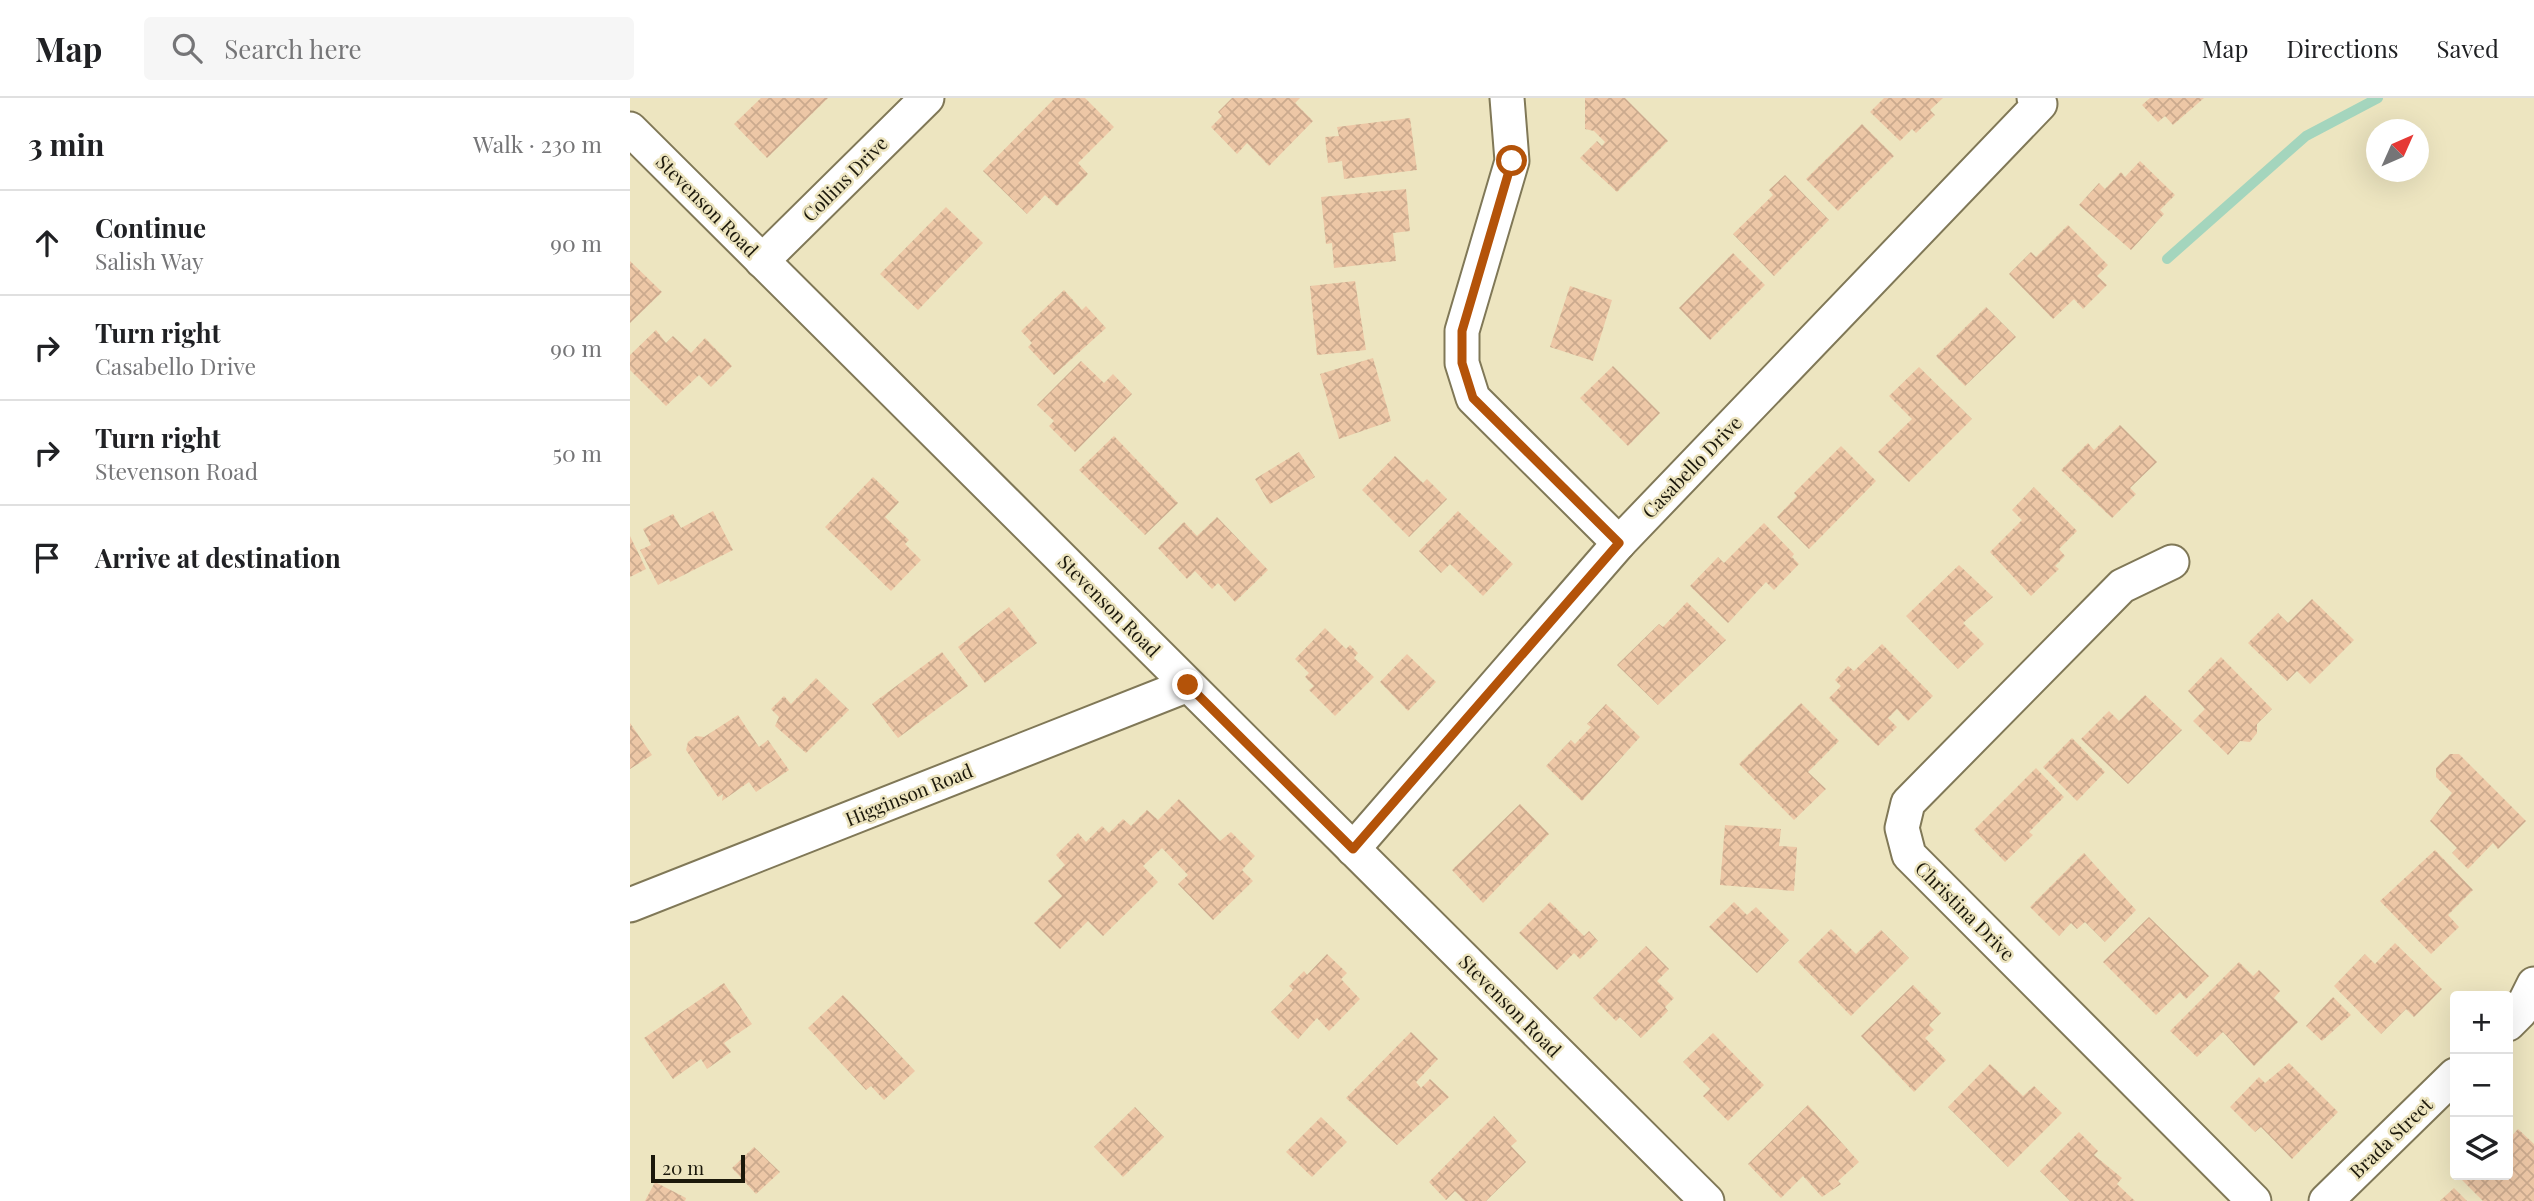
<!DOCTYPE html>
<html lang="en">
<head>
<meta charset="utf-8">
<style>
	body { margin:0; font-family:"Playfair Display",serif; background:#f6f6f6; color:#202124 }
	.controls { position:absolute; right:21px; bottom:21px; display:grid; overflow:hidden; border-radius:7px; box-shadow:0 7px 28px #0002 }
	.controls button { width:63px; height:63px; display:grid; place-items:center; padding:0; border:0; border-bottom:2px solid #e0e0e0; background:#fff; color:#202124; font:35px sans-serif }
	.compass { position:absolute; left:1736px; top:21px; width:63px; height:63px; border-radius:50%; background:#fff; box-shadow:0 7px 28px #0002; rotate:45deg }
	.scale { position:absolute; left:21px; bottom:18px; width:94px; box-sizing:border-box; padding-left:7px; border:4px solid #1b180b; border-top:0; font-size:19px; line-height:24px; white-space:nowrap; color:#1b180b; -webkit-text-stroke:5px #ede5c0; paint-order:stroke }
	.stop { position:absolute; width:21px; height:21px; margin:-16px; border:5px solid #b45309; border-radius:50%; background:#fff }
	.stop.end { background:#b45309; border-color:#fff; box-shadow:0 2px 7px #0008 }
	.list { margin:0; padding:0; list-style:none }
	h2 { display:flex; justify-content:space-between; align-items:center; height:91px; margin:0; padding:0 28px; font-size:30px }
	h2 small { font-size:23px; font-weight:400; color:#757577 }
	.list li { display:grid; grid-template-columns:46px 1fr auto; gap:21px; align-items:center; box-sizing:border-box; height:105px; padding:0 28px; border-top:2px solid #e0e0e0 }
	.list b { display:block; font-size:26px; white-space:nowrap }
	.list p { margin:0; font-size:23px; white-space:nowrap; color:#757577 }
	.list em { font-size:23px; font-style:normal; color:#757577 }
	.icon { flex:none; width:38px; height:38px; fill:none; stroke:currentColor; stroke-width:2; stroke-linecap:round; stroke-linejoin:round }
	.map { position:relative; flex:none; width:1904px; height:1103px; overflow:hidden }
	header { display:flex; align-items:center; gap:42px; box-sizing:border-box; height:98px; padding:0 35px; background:#fff; border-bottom:2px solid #e0e0e0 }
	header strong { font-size:33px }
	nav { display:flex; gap:38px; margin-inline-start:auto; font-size:24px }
	.search { width:490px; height:63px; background:#f6f6f6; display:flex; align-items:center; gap:18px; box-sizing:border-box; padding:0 24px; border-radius:7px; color:#757577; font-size:26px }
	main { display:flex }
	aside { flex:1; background:#fff }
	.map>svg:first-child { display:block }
</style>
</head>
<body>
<header>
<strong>Map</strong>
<div class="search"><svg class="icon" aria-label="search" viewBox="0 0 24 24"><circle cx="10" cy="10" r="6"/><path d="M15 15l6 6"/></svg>Search here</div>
<nav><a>Map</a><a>Directions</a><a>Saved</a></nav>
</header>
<main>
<aside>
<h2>3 min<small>Walk · 230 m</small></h2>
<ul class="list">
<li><svg class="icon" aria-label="ahead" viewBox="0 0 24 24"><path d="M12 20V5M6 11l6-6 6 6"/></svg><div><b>Continue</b><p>Salish Way</p></div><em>90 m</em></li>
<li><svg class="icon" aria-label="right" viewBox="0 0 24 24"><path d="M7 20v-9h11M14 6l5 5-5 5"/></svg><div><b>Turn right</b><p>Casabello Drive</p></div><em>90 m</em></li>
<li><svg class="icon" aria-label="right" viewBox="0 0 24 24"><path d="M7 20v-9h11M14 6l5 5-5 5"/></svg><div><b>Turn right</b><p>Stevenson Road</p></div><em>50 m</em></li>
<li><svg class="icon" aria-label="arrive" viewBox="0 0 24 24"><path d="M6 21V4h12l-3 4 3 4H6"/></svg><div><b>Arrive at destination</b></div></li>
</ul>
</aside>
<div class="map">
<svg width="1904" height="1103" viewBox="0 0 1904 1103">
	<defs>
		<pattern id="building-cross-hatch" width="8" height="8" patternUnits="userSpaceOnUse" patternTransform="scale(1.75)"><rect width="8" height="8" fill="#edc7a6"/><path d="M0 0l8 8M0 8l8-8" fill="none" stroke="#cbaa8e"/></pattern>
	</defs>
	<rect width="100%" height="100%" fill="#ede5c0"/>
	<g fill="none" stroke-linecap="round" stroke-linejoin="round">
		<path stroke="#a4d5bd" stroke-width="10" d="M1537 161 1676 38 1748 0"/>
	</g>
	<g fill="url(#building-cross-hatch)">
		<path d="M131 0H198L137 60 104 26Z"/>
		<path d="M425 0H455L484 29 448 65 458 76 427 108 415 97 397 116 353 73Z"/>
		<path d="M602 0H670L665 5 683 23 639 68 617 45 607 56 581 29 592 18 588 14Z"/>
		<path d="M955 0H995L1038 43 987 94 950 60 967 43 972 48 975 44 964 33 955 31Z"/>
		<path d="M1254 0H1313L1300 12 1305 17 1286 35 1282 31 1270 43 1240 14Z"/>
		<path d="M1520 0H1574L1543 27 1535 18 1528 24 1512 7Z"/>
		<path d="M780 20 787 72 714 81 712 63 698 65 695 39 709 38 707 29Z"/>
		<path d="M1232 26 1264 58 1208 113 1176 81Z"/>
		<path d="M1510 63 1545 97 1530 112 1534 116 1501 152 1449 107 1469 85 1475 91 1491 74 1495 79Z"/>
		<path d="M1155 77 1199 122 1144 178 1103 136 1143 97 1139 92Z"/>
		<path d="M776 91 780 133 763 135 766 163 704 170 702 145 696 146 691 99Z"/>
		<path d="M316 109 353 145 288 212 250 176Z"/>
		<path d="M1438 127 1478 167 1467 178 1477 187 1453 211 1444 201 1423 221 1379 176 1401 154 1406 159Z"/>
		<path d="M1103 155 1135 187 1080 242 1049 210Z"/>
		<path d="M0 163 32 194 0 225Z"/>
		<path d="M725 183 736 252 687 257 680 188Z"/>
		<path d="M940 188 982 202 963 263 920 249Z"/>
		<path d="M434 192 452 212 456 208 476 230 424 277 398 249 402 245 391 233Z"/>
		<path d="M1356 209 1386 239 1335 288 1306 258Z"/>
		<path d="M26 232 36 245 43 238 61 255 75 240 102 268 81 289 69 277 36 308 0 272V257Z"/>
		<path d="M743 260 761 323 709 341 690 276Z"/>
		<path d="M451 263 474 285 483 276 502 296 445 354 419 328 424 323 407 307Z"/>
		<path d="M983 268 1030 315 998 348 950 300Z"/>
		<path d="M1289 269 1342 321 1279 384 1248 354 1282 321 1259 298Z"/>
		<path d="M1490 327 1527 364 1500 390 1506 396 1482 420 1431 372 1458 345 1464 352Z"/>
		<path d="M484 338 548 405 515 437 449 372Z"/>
		<path d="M1211 348 1246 383 1179 451 1147 419 1167 398 1164 395Z"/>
		<path d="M669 354 685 379 640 406 625 381Z"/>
		<path d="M765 358 793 385 797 381 817 401 779 439 732 392Z"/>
		<path d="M243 379 269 404 255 419 279 442 275 446 291 462 261 493 195 429Z"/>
		<path d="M1404 389 1447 433 1429 451 1435 458 1425 468 1429 471 1401 498 1360 454 1392 422 1382 412Z"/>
		<path d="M83 413 103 452 40 484 39 481 28 487 10 452 21 447 13 431 43 416 51 430Z"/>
		<path d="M828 413 883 466 853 498 820 466 811 475 789 453Z"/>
		<path d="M587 419 638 472 605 504 588 485 582 491 565 473 557 481 528 450 554 424 567 438Z"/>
		<path d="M1134 425 1164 456 1162 459 1169 466 1144 492 1136 484 1098 525 1060 488 1088 459 1094 465Z"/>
		<path d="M0 438 16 471 0 479Z"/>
		<path d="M1329 467 1363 499 1333 525 1354 546 1328 571 1276 518Z"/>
		<path d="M1682 501 1724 542 1680 586 1667 573 1657 583 1618 545 1648 515 1658 525Z"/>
		<path d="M1057 504 1096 542 1028 607 987 567 1029 526 1033 529Z"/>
		<path d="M379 509 407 545 355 585 328 549Z"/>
		<path d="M695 530 716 551 720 547 728 555 724 560 744 579 705 618 679 592 684 588 675 579 679 575 665 561Z"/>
		<path d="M1252 546 1303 598 1278 623 1267 611 1258 620 1267 629 1248 648 1199 600 1211 588 1205 582 1218 568 1224 573Z"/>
		<path d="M312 554 338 588 268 640 242 606Z"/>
		<path d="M777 556 806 584 778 613 750 584Z"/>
		<path d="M1591 559 1642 611 1627 626V635L1620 644 1610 643 1598 657 1563 623 1575 611 1558 593Z"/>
		<path d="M186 580 219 612 176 655 145 628 149 619 141 611 154 598 161 606Z"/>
		<path d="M1515 597 1552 632 1498 686 1451 641 1479 613 1489 623Z"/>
		<path d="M1171 605 1209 643 1178 674 1196 691 1164 722 1109 666Z"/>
		<path d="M976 606 1010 639 952 703 916 668 941 642 945 646 961 629 957 626Z"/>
		<path d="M108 617 129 649 138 642 159 672 126 694 119 684 92 703 93 696 88 699 56 652 58 644 66 638 74 639Z"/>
		<path d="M0 625 22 657 0 671Z"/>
		<path d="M1442 640 1475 674 1447 703 1413 669Z"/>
		<path d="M1820 656H1829L1896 723 1868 751 1863 745 1838 771 1822 755 1827 750 1800 723 1822 695 1806 679V670Z"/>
		<path d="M1406 670 1434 699 1399 734 1403 737 1375 764 1344 732Z"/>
		<path d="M549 701 590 743 601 734 625 758 612 772 623 783 583 822 548 786 558 777 532 750 513 768 528 784 473 838 458 823 430 851 404 825 432 798 418 783 435 767 426 757 448 735 456 744 472 728 479 735 493 721 501 728 517 712 528 722Z"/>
		<path d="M890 706 919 736 853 805 822 772Z"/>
		<path d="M1095 727 1151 731 1149 748 1167 749 1164 793 1090 787Z"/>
		<path d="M1805 752 1843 792 1818 817 1829 829 1801 856 1750 803Z"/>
		<path d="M1454 755 1506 812 1475 844 1455 824 1447 831 1441 825 1429 838 1400 809Z"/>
		<path d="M920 804 954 838 959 833 968 843 950 861 944 855 927 872 889 835Z"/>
		<path d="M1104 804 1117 817 1126 809 1159 842 1127 875 1079 829Z"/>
		<path d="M1519 819 1579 878 1556 901 1550 894 1526 917 1473 864Z"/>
		<path d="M1201 831 1226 856 1251 832 1279 860 1221 918 1168 864Z"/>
		<path d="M1765 845 1812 891 1784 919 1776 911 1751 936 1704 888 1735 856 1745 866Z"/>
		<path d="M1016 848 1039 871 1027 883 1044 900 1035 909 1038 913 1011 940 990 919 986 923 963 900Z"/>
		<path d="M697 856 717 875 711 881 730 901 699 933 687 920 668 941 641 914 663 892 659 888 674 873 677 877Z"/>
		<path d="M1609 864 1623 878 1629 872 1650 893 1644 900 1668 924 1624 968 1593 934 1567 959 1540 933Z"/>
		<path d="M94 885 122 926 94 945 101 954 77 971 71 961 43 981 14 940Z"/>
		<path d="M1283 887 1311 915 1299 927 1304 932 1295 940 1316 962 1284 994 1231 938Z"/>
		<path d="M213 897 285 973 254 1002 241 988 236 992 178 930Z"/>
		<path d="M1703 899 1721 917 1692 943 1676 928Z"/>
		<path d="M781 934 808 961 786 984 791 990 800 981 819 999 767 1047 716 1000Z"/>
		<path d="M1083 935 1134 987 1098 1023 1073 998 1080 991 1053 964Z"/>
		<path d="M1659 965 1708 1014 1662 1061 1631 1029 1625 1034 1600 1009 1629 979 1635 985Z"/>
		<path d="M1360 966 1393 998 1404 988 1432 1015 1378 1069 1318 1009Z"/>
		<path d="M1178 1007 1229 1064 1208 1083 1211 1086 1192 1099 1173 1078 1151 1100 1118 1066Z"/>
		<path d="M505 1009 534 1039 493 1079 464 1049Z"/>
		<path d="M864 1018 887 1043 881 1048 896 1064 856 1103H835L825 1093 816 1102 799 1084Z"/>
		<path d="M691 1019 717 1044 682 1079 656 1054Z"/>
		<path d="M1888 1031 1904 1046V1103H1853L1827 1077H1878V1042Z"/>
		<path d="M1449 1034 1468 1053 1464 1057 1492 1080 1487 1086 1505 1103H1440L1410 1073Z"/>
		<path d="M124 1049 150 1074 126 1096 102 1070Z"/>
		<path d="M25 1084 56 1100 55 1103H15Z"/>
		<path d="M1824 1090 1837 1103H1810Z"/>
	</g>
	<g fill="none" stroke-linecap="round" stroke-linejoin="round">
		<g stroke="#807857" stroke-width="37">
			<g id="minor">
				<path d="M877 0 882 63 832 233V265L843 300 989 445"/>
				<path d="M0 31 1077 1103"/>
				<path d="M132 163 297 0"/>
				<path d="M1542 464 1492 488 1278 705 1272 730 1279 757 1624 1103"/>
				<path d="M723 751 989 445 1410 6 1404 0"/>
				<path d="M0 807 558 587"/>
				<path d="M1878 926 1890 914 1904 886"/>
				<path d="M1696 1103 1825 977"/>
			</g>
		</g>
		<use href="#minor" stroke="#fff" stroke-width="33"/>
	</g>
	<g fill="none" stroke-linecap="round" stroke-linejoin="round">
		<path stroke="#b45309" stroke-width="9" d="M558 587 723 751 989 445 843 300 832 265V233L882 63"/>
	</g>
	<g text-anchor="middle" stroke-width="5" stroke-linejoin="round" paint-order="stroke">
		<g font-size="19" fill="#1b180b" stroke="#ede5c0">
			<text transform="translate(215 81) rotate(-45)" y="7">Collins Drive</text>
			<text transform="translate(77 108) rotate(45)" y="7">Stevenson Road</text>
			<text transform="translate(1062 369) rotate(-46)" y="7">Casabello Drive</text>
			<text transform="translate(479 508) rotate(45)" y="7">Stevenson Road</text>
			<text transform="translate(279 697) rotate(-22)" y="7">Higginson Road</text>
			<text transform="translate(1335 813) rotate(45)" y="7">Christina Drive</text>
			<text transform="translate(880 908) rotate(45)" y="7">Stevenson Road</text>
			<text transform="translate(1761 1040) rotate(-44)" y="7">Brada Street</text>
		</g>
	</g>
</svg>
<div class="controls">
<button>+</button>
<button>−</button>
<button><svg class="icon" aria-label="layers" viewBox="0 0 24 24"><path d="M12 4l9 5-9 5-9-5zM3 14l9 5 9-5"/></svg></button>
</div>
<svg class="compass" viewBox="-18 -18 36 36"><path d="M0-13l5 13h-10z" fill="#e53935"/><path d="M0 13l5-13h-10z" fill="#757577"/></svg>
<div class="scale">20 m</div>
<div class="stop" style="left:882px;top:63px"></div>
<div class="stop end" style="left:558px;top:587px"></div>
</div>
</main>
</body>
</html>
